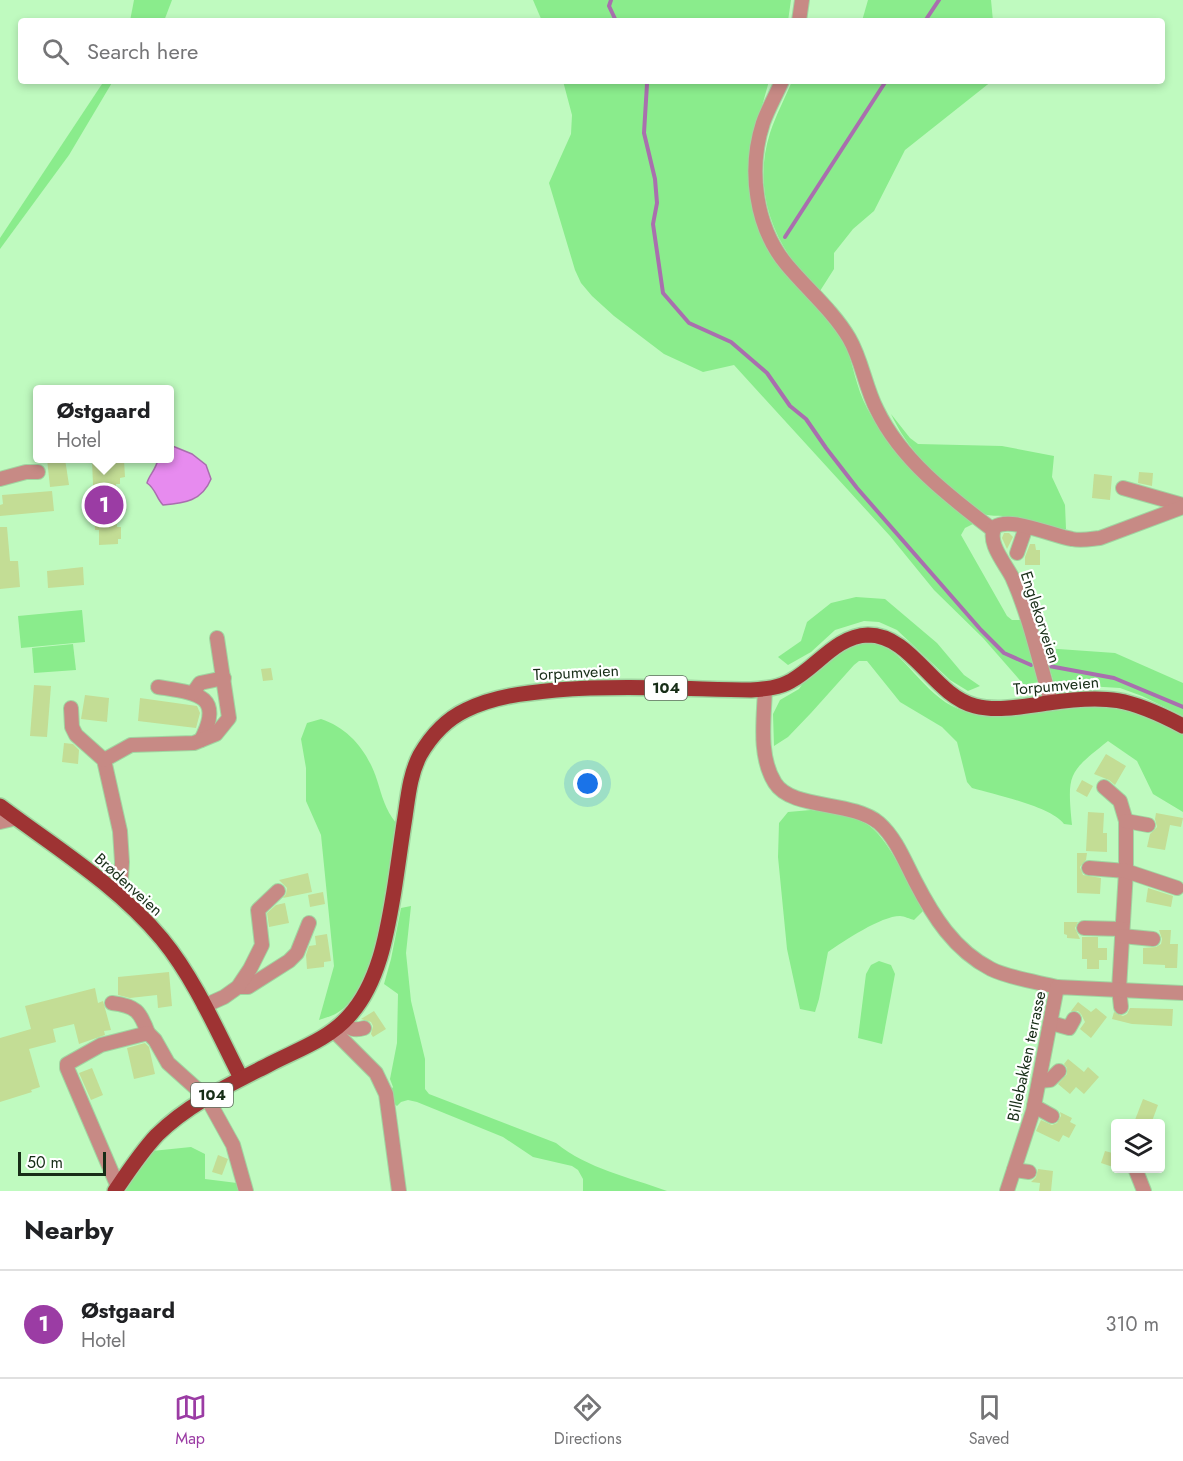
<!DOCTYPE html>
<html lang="en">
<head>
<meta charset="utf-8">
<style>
	body { margin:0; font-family:Jost,sans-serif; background:#f2f2f2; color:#202124 }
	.controls { position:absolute; right:18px; bottom:18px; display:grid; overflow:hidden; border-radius:6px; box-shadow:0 3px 9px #0003 }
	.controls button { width:54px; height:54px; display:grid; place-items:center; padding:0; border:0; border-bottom:2px solid #e0e0e0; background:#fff; color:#202124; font:30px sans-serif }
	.scale { position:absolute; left:18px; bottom:15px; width:88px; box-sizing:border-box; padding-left:6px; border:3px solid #172d17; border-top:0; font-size:16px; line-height:21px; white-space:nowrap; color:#172d17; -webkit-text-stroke:4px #fff; paint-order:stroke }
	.you { position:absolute; left:588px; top:784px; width:21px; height:21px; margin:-15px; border:4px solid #fff; border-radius:50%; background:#1a73e8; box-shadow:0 0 0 9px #1a73e833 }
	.badge { display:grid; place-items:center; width:39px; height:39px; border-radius:50%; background:#9b3ca4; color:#fff; font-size:20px; font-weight:700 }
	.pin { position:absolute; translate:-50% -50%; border:3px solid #fff; box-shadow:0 2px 6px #0006 }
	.popup { position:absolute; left:33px; top:385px; width:141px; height:78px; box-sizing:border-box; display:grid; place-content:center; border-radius:6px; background:#fff; filter:drop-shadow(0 2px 4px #0005); font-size:20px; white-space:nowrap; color:#757577 }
	.popup b { font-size:22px; color:#202124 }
	.popup::after { content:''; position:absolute; left:50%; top:100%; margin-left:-12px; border:12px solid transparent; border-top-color:#fff }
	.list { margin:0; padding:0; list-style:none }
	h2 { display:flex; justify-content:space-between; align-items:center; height:78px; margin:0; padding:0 24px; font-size:26px }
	h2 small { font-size:20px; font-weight:400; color:#757577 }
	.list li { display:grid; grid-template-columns:39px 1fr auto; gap:18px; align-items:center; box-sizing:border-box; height:108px; padding:0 24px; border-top:2px solid #e0e0e0 }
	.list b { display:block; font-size:22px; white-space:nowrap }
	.list p { margin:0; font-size:20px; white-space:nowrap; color:#757577 }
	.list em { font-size:20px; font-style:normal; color:#757577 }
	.icon { flex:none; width:33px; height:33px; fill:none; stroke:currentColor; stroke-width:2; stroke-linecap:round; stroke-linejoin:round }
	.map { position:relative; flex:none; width:1183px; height:1191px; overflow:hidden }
	.search { position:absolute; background:#fff; box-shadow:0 3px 9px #0003; left:18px; right:18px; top:18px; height:66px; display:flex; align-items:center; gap:15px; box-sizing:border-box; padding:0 21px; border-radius:6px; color:#757577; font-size:22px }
	.sheet { height:186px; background:#fff }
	nav { display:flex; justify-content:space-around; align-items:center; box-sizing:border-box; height:84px; border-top:2px solid #e0e0e0; background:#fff; font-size:16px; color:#757577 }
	nav a { display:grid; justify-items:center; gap:3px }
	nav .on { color:#9b3ca4 }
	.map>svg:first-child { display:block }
</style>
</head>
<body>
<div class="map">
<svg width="1183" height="1191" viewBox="0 0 1183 1191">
	<rect width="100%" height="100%" fill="#bffabf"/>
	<g fill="#8aec8c">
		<path d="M134 0H172L164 21H130Z"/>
		<path d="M533 0H791L788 21H542Z"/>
		<path d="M868 0H991L993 21H862Z"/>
		<path d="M104 81H113L69 155 0 249V238Z"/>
		<path d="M563 81H769L751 146 750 196 758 222 845 342C853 364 856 387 867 408 889 450 937 493 973 524L965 528 961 535 1007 616 1012 620H1022L1038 682 1024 685 983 638 934 590 890 536 734 365 703 372 664 354 614 316 592 296 581 283 575 270 549 183 571 134 572 115Z"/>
		<path d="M792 81H992L905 150 874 211 853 229 834 253V269L820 291C775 251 751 192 770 133 776 115 785 98 792 81Z"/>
		<path d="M891 414 910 438 918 444 1002 446 1054 456 1052 477 1065 505 1066 529C1048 530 1034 523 1017 518 1005 514 992 518 980 513 973 509 966 501 959 495 931 472 907 448 891 414Z"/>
		<path d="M856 597 885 599 937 643 964 675 980 686 968 691 950 680 897 630 879 622 864 621 835 630 811 652 788 665 778 657 801 641 807 622 812 618 831 603Z"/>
		<path d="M82 610 85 642 21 648 18 616Z"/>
		<path d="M876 641C910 657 927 701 965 711 980 715 995 713 1011 712 1023 711 1035 712 1047 711 1070 710 1092 704 1116 707 1139 710 1162 725 1183 735V812L1153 794 1137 761 1108 741C1068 773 1067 773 1072 825L1064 824C1050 806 996 795 972 788L967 782 957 742 942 727 900 702 867 661H859L854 665 811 713 788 737 774 746 773 714 780 700 799 689 807 677 848 646 863 642Z"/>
		<path d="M73 644 76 670 34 673 32 648Z"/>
		<path d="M1044 648 1115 653 1183 683V716L1142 696 1120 688 1054 684Z"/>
		<path d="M321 719C349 728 368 752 377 780 382 796 385 809 396 823 389 869 380 989 337 1013 332 1016 325 1018 319 1020L334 966 321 835 306 801V768L301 739 307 723Z"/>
		<path d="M811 810C830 812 848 814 865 823 888 835 910 888 923 911L914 920C910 919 904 916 900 916 881 916 844 941 828 952L819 999 815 1012 800 1009 787 949 778 857 779 823 788 812Z"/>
		<path d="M411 906 406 953 411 1001 425 1059V1089L429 1094 556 1143C588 1169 629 1177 667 1191H583V1179L578 1170 572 1166 533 1157 503 1137 417 1102 408 1100 401 1102 397 1106 391 1101 390 1091 393 1087 390 1079 397 1043 398 994 384 984 391 959 401 908Z"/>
		<path d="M879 961 891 965 895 974 882 1044 858 1038 866 974 871 965Z"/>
		<path d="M191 1147 205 1154V1179L237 1183 246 1191H122L152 1151Z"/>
	</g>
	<path fill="#e78bef" stroke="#a96fae" stroke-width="1.5" d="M170 445 192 454 206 465 211 479C202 501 185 503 163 505 156 498 156 489 147 483 149 475 156 470 158 459L170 458Z"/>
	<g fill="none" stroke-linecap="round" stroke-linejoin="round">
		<g stroke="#a96fae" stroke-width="4">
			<path d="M611 0 609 6 616 21"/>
			<path d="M925 21 939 0"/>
			<path d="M645 81 647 84 644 133 655 179 657 203 653 224 663 293 689 323 731 342 767 373 790 406 806 419 826 448 857 488 981 630 1004 653 1031 665"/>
			<path d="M785 237 886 81"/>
			<path d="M1049 666 1114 678 1183 707"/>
		</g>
	</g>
	<g fill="#c3dd95">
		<path d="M47 459H65L69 485 50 487Z"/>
		<path d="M124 460 125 477 120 478V484H116L117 527H121V539H118V544L99 545V530H95L92 461Z"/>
		<path d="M1139 472 1153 473 1152 486 1138 483Z"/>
		<path d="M1094 474 1112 476 1110 500 1092 498Z"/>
		<path d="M52 491 54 511 0 516V505L3 504 2 495Z"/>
		<path d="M0 527H7L10 561H18L20 587 0 589Z"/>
		<path d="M1004 533H1009L1013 537 1007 549 1002 538Z"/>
		<path d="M1030 544H1035L1036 550H1040V565H1025V557Z"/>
		<path d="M83 567 84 585 48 588 47 571Z"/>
		<path d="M271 668 273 680 263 681 261 669Z"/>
		<path d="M34 685 51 686 47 737 30 736Z"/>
		<path d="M85 695 109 698 107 722 81 719Z"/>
		<path d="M140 698 197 706 200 713 196 728 138 721Z"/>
		<path d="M64 743 73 744 79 750 78 764 62 762Z"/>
		<path d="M1106 754 1126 766 1115 785 1109 780 1094 774Z"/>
		<path d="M1082 780 1093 786 1087 797 1076 791Z"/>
		<path d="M1088 812 1104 813 1103 833H1107V852L1086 851Z"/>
		<path d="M1156 813 1183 818 1181 827 1170 825 1165 850 1147 847 1150 834 1157 827 1155 819Z"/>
		<path d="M1077 853H1087L1086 860 1080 867 1083 875 1101 878 1100 894 1077 893Z"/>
		<path d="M308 873 312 892 283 898 286 894 287 888 279 880Z"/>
		<path d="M1148 888 1173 896 1171 907 1146 902Z"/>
		<path d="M323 892 325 904 310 907 308 895Z"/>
		<path d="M285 903 289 923 269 927 267 913 276 905Z"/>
		<path d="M1064 922H1078L1075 928 1080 939 1067 938V935L1064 934Z"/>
		<path d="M1159 930H1171L1170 944H1178L1177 968H1165V965L1143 964V948L1156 947 1161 944 1162 939Z"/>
		<path d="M327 934 331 961 324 962V967L307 969 306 955 309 946 316 945 315 936Z"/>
		<path d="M1082 937H1098V948H1107V960H1099V969H1087V959H1082Z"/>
		<path d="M169 972 172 1006 158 1008 157 995 130 998 118 995V977Z"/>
		<path d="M95 988 98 1003 103 1001 111 1030 104 1031 105 1035 79 1044 74 1024 53 1029 56 1042 29 1049 40 1087 31 1090 32 1092 0 1102V1038L31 1029 25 1006Z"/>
		<path d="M1078 1002 1091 1012 1096 1008 1107 1017 1091 1038 1080 1029 1085 1022 1081 1014 1078 1011H1071Z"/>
		<path d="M1130 1008 1173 1009 1172 1026 1132 1024 1112 1019 1114 1012 1123 1016 1127 1014Z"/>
		<path d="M374 1011 386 1029 373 1037 371 1034 373 1026 371 1022 361 1019Z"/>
		<path d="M145 1043 149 1047 155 1074 134 1079 127 1048Z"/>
		<path d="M1068 1059 1084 1072 1088 1067 1099 1077 1084 1094 1076 1087 1070 1094 1058 1084 1067 1074V1068L1064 1064Z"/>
		<path d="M92 1068 103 1095 91 1100 79 1073Z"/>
		<path d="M1143 1099 1158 1105 1151 1124 1135 1120Z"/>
		<path d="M1060 1112 1072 1118 1070 1122 1076 1125 1069 1138 1063 1135 1059 1142 1036 1131 1041 1120 1052 1125 1057 1123 1061 1116Z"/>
		<path d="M1105 1151 1116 1154V1168L1101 1163Z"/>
		<path d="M218 1155 228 1159 222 1175 212 1172Z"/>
		<path d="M1038 1169 1053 1171 1051 1191H1039L1040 1183 1031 1182 1036 1177Z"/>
	</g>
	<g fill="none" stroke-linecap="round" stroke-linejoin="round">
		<g stroke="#a1d5a1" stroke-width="16">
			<g id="minor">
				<path d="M799 21 802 0"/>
				<path d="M782 81C776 95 768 109 763 123 748 169 755 227 787 265 807 289 833 311 849 338 862 360 865 387 877 410 901 460 950 497 993 530"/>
				<path d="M0 479 26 472H38"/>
				<path d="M1123 488 1183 505"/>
				<path d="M1017 553 1026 527"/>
				<path d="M158 687C195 693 225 694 201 740"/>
				<path d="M765 689C764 719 758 756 775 783 792 810 852 800 879 823 896 838 905 862 915 881 933 916 954 950 991 969 1009 978 1037 982 1057 987"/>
				<path d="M193 693 200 683 224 678"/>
				<path d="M1051 702C1039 661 1030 617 1012 577 1005 563 986 542 995 527 1010 516 1053 536 1072 539 1082 541 1090 539 1100 538L1183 507"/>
				<path d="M71 708 72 727 76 735 104 760 120 831 122 862 120 896"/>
				<path d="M104 760 131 745 194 743 216 734 229 718 217 638"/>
				<path d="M1104 787 1120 801 1126 821V871L1119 989 1121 1007"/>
				<path d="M1126 821 1148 825"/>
				<path d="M0 822 17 818"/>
				<path d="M1089 868 1126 871 1177 888"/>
				<path d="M1084 928 1122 929"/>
				<path d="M1122 936 1153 939"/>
				<path d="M238 987H248L289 961 297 953 309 923"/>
				<path d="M112 1003C136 1006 140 1011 148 1033"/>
				<path d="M204 1006 224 997 238 987 250 969 262 945 258 910 278 891"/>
				<path d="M342 1023C350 1029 355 1031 364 1028"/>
				<path d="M1051 1023 1069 1028 1074 1019"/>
				<path d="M333 1030 376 1073 386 1094 399 1191"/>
				<path d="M1039 1081 1050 1080 1059 1071"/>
				<path d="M1034 1106 1052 1116"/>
				<path d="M1135 1168 1144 1191"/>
				<path d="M1014 1170 1029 1172"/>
				<path d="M118 1187 67 1068V1064L101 1045 148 1033 155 1040 168 1063 207 1098 233 1145 246 1191"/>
				<path d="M1007 1191 1033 1111 1057 987 1183 993"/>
			</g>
		</g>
		<g stroke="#a1d5a1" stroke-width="18">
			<g id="major">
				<path d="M0 806C56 848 117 885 162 939 195 979 218 1033 241 1078"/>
				<path d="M115 1191C128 1172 141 1152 157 1135 188 1104 231 1084 270 1064 297 1050 329 1039 349 1016 379 983 387 933 394 891 398 866 401 842 405 817 408 797 410 774 420 755 431 736 447 719 466 710 495 696 525 693 556 690 621 685 686 689 751 690 765 689 779 688 791 681 817 667 836 636 868 635 912 635 933 695 975 706 998 712 1025 706 1048 703 1107 694 1130 698 1183 726"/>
			</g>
		</g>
		<use href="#minor" stroke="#c78a85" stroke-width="14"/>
		<use href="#major" stroke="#9e3333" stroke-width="15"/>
	</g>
	<g text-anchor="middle" stroke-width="4.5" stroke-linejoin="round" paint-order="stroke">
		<g fill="#fff" stroke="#5d6c5d" stroke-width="1.5">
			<rect x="645" y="676" width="42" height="24" rx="4.5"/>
			<rect x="191" y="1083" width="42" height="24" rx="4.5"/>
		</g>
		<g font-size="15" font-weight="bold" fill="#172d17">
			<text x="666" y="693">104</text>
			<text x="212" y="1100">104</text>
		</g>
		<g font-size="16" fill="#172d17" stroke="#fff">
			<text transform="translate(1041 617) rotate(72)" y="6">Englekorveien</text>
			<text transform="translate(576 672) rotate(-3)" y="6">Torpumveien</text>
			<text transform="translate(1056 685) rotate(-5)" y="6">Torpumveien</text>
			<text transform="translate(129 884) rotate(42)" y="6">Brødenveien</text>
			<text transform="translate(1026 1056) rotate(-78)" y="6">Billebakken terrasse</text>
		</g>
	</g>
</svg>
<div class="controls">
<button><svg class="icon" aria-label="layers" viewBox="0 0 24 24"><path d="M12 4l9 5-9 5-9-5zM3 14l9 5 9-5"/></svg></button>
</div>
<div class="scale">50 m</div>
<div class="you"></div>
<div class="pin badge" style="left:104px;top:505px">1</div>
<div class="popup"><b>Østgaard</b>Hotel</div>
<div class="search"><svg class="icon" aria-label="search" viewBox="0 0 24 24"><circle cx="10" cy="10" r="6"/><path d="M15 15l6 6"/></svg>Search here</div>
</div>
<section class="sheet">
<h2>Nearby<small></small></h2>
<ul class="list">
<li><span class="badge">1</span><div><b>Østgaard</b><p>Hotel</p></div><em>310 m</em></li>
</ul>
</section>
<nav>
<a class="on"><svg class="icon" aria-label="map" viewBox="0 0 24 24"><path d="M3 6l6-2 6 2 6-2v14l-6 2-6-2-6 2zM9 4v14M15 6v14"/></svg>Map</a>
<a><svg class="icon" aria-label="directions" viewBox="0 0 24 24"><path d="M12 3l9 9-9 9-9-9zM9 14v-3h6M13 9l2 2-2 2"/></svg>Directions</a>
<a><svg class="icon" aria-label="saved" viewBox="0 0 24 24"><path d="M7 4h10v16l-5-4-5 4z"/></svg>Saved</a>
</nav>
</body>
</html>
